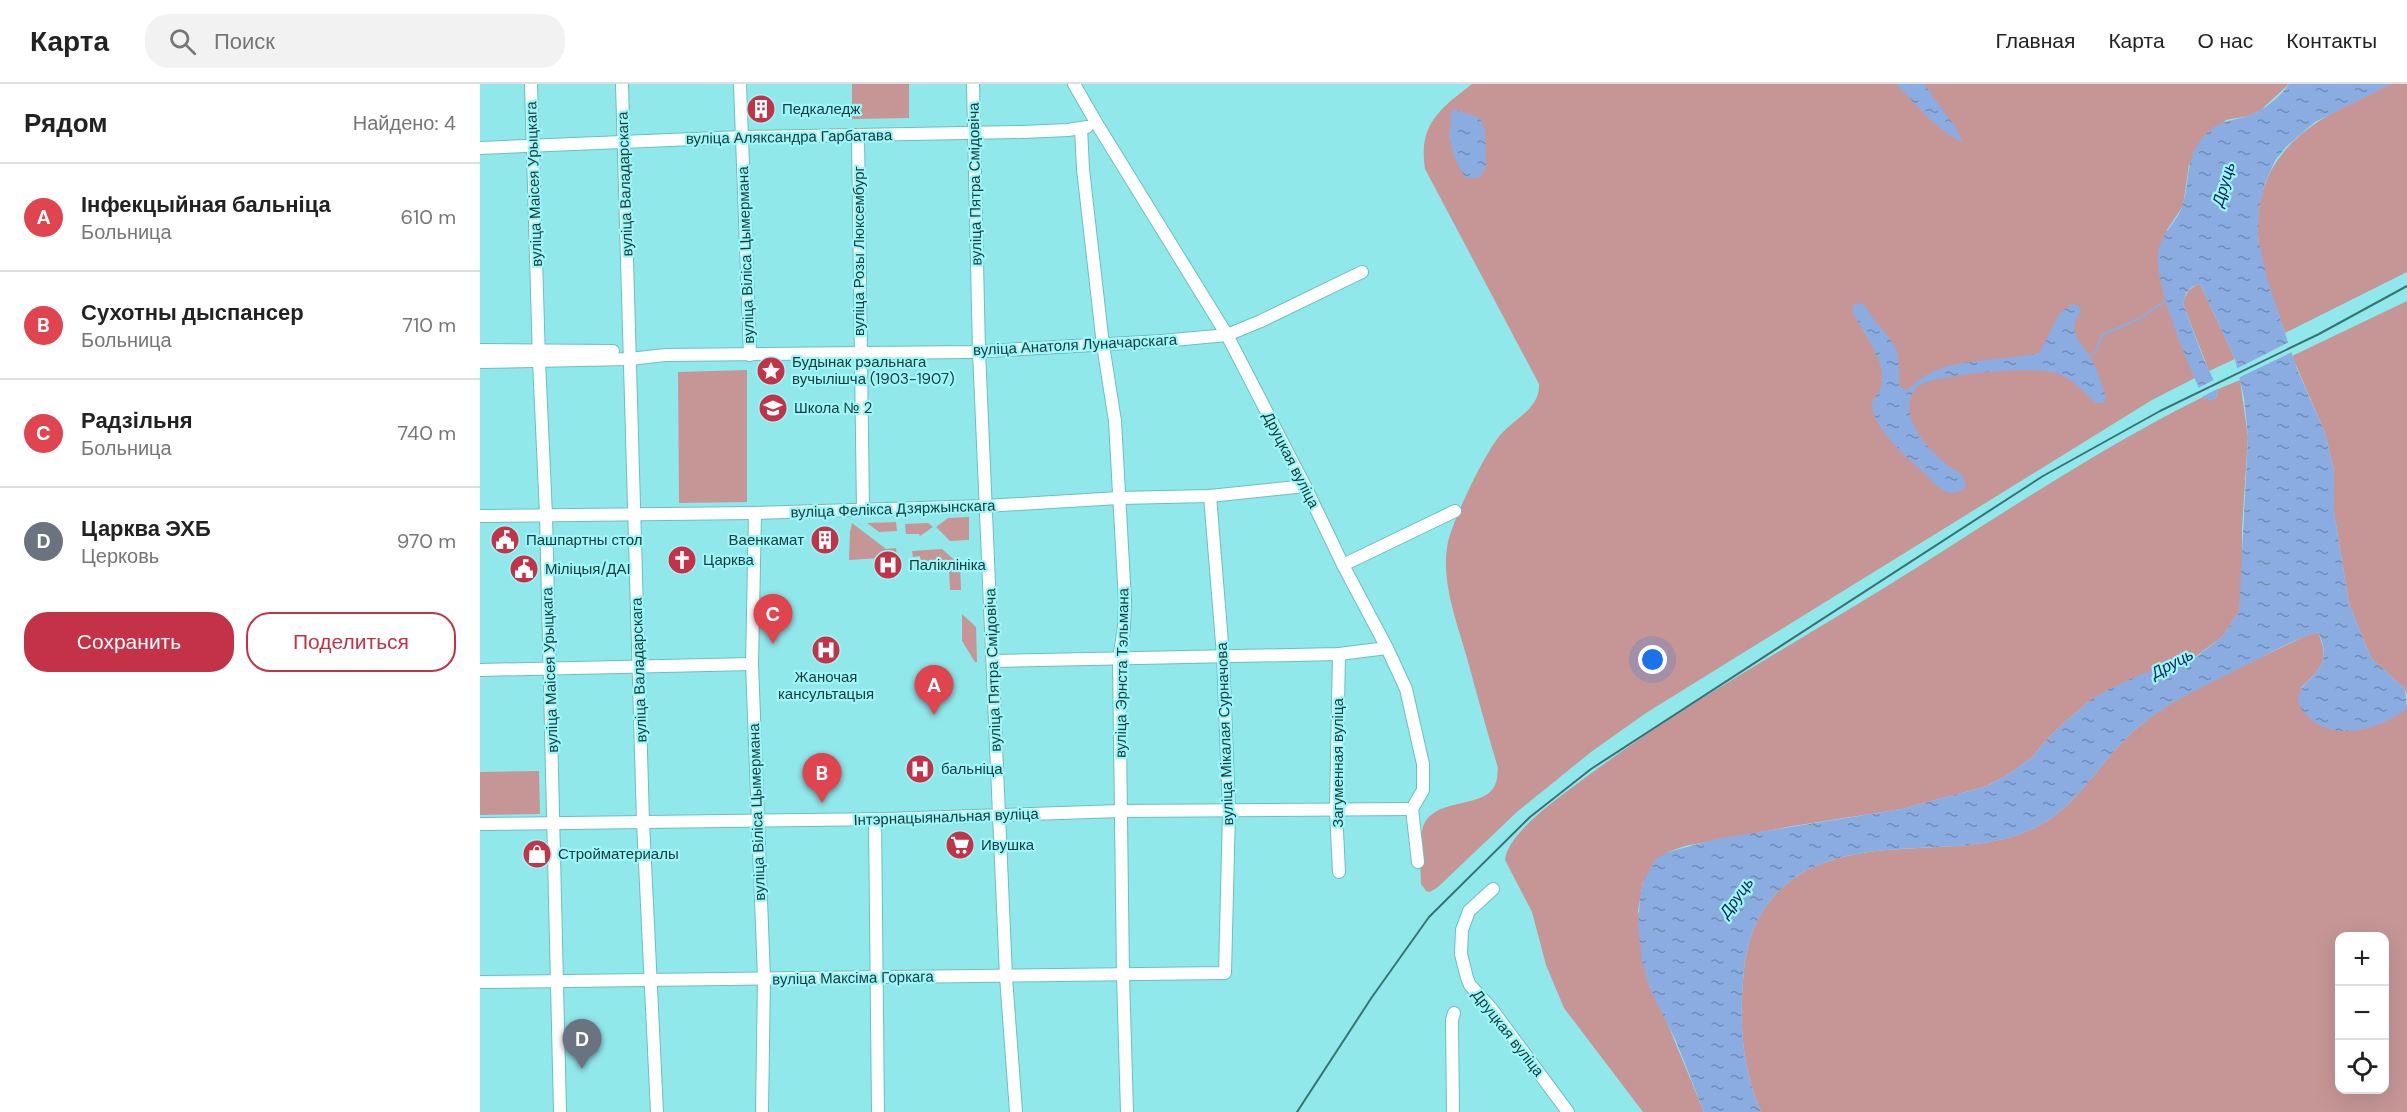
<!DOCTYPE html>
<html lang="ru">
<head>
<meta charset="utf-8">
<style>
	body { margin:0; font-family:"DM Sans",sans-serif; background:#f2f2f2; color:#222 }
	.controls { position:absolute; right:18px; bottom:18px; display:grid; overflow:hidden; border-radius:12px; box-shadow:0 6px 24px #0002 }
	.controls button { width:54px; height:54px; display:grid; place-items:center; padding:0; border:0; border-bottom:2px solid #e0e0e0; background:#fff; color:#222; font:30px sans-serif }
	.you { position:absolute; left:1173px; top:576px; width:21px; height:21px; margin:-15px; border:4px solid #fff; border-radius:50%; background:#1a73e8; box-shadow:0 0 0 9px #1a73e833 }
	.badge { display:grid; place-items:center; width:39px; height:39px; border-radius:50%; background:#c33246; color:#fff; font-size:20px; font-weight:700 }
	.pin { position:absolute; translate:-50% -50px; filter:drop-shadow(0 2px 3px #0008) }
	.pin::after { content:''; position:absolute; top:32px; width:21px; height:18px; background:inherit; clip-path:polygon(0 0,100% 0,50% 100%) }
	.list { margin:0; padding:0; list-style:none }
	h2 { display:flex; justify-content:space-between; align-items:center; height:78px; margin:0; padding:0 24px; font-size:26px }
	h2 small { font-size:20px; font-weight:400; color:#767676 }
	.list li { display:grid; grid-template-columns:39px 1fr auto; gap:18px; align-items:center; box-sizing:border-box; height:108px; padding:0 24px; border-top:2px solid #e0e0e0 }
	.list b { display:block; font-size:22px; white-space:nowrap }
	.list p { margin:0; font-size:20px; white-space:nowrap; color:#767676 }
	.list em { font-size:20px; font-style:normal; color:#767676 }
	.actions { display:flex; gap:12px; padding:18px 24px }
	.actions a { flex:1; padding:14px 0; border:2px solid #c33246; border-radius:24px; text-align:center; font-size:21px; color:#c33246 }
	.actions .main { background:#c33246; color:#fff }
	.icon { flex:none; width:33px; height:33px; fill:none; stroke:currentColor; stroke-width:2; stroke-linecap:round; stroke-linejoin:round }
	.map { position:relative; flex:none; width:1927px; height:1028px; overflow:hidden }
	header { display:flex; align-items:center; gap:36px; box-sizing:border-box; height:84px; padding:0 30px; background:#fff; border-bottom:2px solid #e0e0e0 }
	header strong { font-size:28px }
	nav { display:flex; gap:33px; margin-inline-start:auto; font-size:21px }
	.search { width:420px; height:54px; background:#f2f2f2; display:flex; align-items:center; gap:15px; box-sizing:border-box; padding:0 21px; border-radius:24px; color:#767676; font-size:22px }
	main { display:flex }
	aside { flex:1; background:#fff }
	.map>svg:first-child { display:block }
</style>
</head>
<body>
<header>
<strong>Карта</strong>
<div class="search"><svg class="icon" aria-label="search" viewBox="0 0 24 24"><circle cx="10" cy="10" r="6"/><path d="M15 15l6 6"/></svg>Поиск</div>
<nav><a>Главная</a><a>Карта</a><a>О нас</a><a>Контакты</a></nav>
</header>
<main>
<aside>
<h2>Рядом<small>Найдено: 4</small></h2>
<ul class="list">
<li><span class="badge" style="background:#e0444e">A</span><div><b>Інфекцыйная бальніца</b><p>Больница</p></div><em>610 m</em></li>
<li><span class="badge" style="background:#e0444e">B</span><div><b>Сухотны дыспансер</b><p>Больница</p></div><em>710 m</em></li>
<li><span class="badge" style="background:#e0444e">C</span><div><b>Радзільня</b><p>Больница</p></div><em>740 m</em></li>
<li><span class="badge" style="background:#6b7280">D</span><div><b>Царква ЭХБ</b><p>Церковь</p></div><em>970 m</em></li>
</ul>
<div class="actions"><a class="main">Сохранить</a><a>Поделиться</a></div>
</aside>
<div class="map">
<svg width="1927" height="1028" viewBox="0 0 1927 1028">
	<defs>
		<pattern id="water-ripples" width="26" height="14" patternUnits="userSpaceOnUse" patternTransform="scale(1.5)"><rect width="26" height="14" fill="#8aace0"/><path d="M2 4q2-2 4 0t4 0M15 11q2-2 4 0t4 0" fill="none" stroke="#708db7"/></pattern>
	</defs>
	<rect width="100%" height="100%" fill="#91e8eb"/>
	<g fill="#c69696" fill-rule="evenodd">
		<path d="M372 0H429V34L372 35Z"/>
		<path d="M992 0H1809L1781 26 1769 32 1746 36 1709 81 1703 122 1687 146 1679 186 1686 217 1715 294 1672 316 1166 629 1111 668 1038 727 958 803 950 808 946 807 941 800C941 783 937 759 943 743 954 711 1008 727 1016 698 1018 694 1017 688 1018 684 1007 647 997 611 987 574 977 538 960 496 968 458 973 436 1007 363 1023 348 1038 332 1060 324 1059 300L945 85C938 40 960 25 992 0Z"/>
		<path d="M1911 0H1927V188L1805 249C1795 218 1780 185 1778 152 1774 63 1840 32 1911 0Z"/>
		<path d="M1720 200 1755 275 1729 287 1703 220C1706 208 1709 204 1720 200Z"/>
		<path d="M1927 217V611L1925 605 1891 574 1869 520 1854 428V387L1845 349 1812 272Z"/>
		<path d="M267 286V418L199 419 198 288Z"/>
		<path d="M1760 296 1768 353 1762 445V502L1759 528 1742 553 1704 581 1608 618 1573 649 1551 674 1526 692 1504 703 1422 725 1313 742 1205 762 1188 768 1163 798 1158 827 1184 931 1224 1028H1163L1084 924 1066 881 1052 828 1025 776C1027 749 1081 712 1102 696 1197 625 1303 566 1404 504 1509 439 1612 368 1723 313L1730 316 1736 314 1738 305Z"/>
		<path d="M489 433V456L470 457 456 443 468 434Z"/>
		<path d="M416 438 417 447 399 448 387 439Z"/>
		<path d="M372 439 406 465 416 464 417 473 369 476 370 448Z"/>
		<path d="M448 439 453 443 440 452 439 450H426L425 440Z"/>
		<path d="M462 465 480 481 481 506H470L469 485 464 484V477L440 478V472L433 473 432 467Z"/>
		<path d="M482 530 496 543 497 578H495L482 557Z"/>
		<path d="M1838 548C1850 578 1842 583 1821 604L1864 647 1902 639 1927 624V1028H1281C1261 982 1259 935 1264 886 1268 850 1281 819 1310 797 1384 742 1493 784 1567 737 1605 712 1626 668 1662 640 1708 603 1771 579 1825 552ZM1860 852H1904V1006H1860Z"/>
		<path d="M59 687 60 730 0 731V688Z"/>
	</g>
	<g fill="url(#water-ripples)">
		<path d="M1416 0H1444L1476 44 1483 58C1457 47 1436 20 1416 0Z"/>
		<path d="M1809 0H1911L1835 38 1807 62 1796 75 1785 99 1779 125 1778 154 1787 195 1817 285 1845 349 1854 387V428L1869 520 1891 574 1925 605 1927 624C1903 644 1860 657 1833 637 1827 632 1822 628 1819 620 1812 594 1860 592 1838 548 1812 556 1788 570 1764 582 1729 600 1692 616 1662 640 1626 668 1605 712 1567 737 1494 784 1384 742 1310 797 1281 819 1268 850 1264 886 1259 935 1261 982 1281 1028H1224L1196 957 1169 903 1162 877 1158 842 1160 815 1163 798 1176 775 1188 768 1237 755 1422 725 1504 703 1526 692 1551 674 1573 649 1608 618 1627 606 1662 590 1679 584 1704 581 1716 573 1742 553 1759 528 1768 353 1764 314 1755 275 1720 200 1712 203 1706 209 1703 220 1724 276 1738 305 1736 314 1730 316 1723 313C1709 281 1671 196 1679 164 1683 147 1699 136 1703 120 1711 93 1704 71 1728 48 1740 36 1755 37 1770 31 1784 26 1801 12 1809 0Z"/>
		<path d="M974 25 1000 34 1005 47 1006 78 1005 86 999 94 985 93C977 81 971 66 969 51 969 43 973 40 970 32Z"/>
		<path d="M1378 219 1385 221C1391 236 1406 247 1414 261 1422 275 1417 289 1420 303L1428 306C1458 271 1518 279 1559 269L1580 229 1592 220 1599 222 1601 228C1585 246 1600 257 1610 273 1617 284 1621 300 1626 313L1624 319H1616C1603 308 1593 294 1576 289 1551 282 1469 290 1444 299 1437 302 1431 309 1430 316 1424 340 1452 369 1470 383 1474 386 1479 388 1482 391 1485 395 1485 399 1485 404 1480 407 1474 410 1467 408 1458 405 1450 394 1442 387 1425 372 1390 341 1392 317 1419 290 1385 255 1373 228L1372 222Z"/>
	</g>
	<g fill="#91e8eb">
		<path d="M1811 257 1814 267 1756 295 1754 286Z"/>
		<path d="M1736 295 1741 303 1720 314 1716 305Z"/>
	</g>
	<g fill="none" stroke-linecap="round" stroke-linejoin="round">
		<path stroke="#8aace0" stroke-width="2" d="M1610 274 1617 265 1622 251 1659 235 1688 215"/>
		<g stroke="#69c0c3" stroke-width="14">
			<g id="minor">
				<path d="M51 0 59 277 66 431 80 1028"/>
				<path d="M142 0 163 738 177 1028"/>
				<path d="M260 0 270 271"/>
				<path d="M493 0 499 267 526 893 536 1028"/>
				<path d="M594 0 617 40 747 251 825 402 863 481 907 564 926 605 943 680V706L932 725 938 778"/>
				<path d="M601 44 603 85 623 261 635 337 645 517 644 543 639 575 643 892 647 1028"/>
				<path d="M378 51 383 426"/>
				<path d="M0 64 262 53 543 48 588 46 607 43"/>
				<path d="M0 266 133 267"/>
				<path d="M0 278 150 275 185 271 490 268 682 257 747 251 781 237 882 188"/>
				<path d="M275 429 272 580 284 894 282 1028"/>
				<path d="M0 432 275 429 506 422 639 414 730 412 825 402"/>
				<path d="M863 481 975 427"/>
				<path d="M859 570 856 726 859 788"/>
				<path d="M513 577 859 570 907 564"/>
				<path d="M0 586 272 580"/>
				<path d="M395 735 398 1028"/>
				<path d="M0 740 408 735 640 727 932 725"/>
				<path d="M1013 805 989 827 982 846 981 870 987 894 990 901 1011 924 1088 1028"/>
				<path d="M0 898 745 889 749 727 743 571 730 412"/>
				<path d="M973 1028 972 936 974 929"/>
			</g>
		</g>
		<use href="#minor" stroke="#fff" stroke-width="12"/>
		<path stroke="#3b7172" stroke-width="2" d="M817 1028 892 913 949 833 1050 733 1111 685 1563 392 1680 327 1839 250 1927 202"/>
	</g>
	<defs>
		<g id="building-disc" transform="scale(1.5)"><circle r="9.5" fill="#c33246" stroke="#9ef6f8"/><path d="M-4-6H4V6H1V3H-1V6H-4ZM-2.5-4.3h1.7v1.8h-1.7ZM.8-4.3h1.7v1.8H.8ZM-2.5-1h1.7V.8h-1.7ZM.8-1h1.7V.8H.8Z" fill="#fff"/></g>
		<g id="sight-disc" transform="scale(1.5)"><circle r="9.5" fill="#c33246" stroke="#9ef6f8"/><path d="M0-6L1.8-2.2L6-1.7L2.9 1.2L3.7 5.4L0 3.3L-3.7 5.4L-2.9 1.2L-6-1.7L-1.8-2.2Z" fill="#fff"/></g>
		<g id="school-disc" transform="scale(1.5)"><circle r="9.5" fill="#c33246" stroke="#9ef6f8"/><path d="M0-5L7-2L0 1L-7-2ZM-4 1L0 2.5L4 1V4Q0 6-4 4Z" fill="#fff"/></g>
		<g id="civic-disc" transform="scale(1.5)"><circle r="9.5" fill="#c33246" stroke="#9ef6f8"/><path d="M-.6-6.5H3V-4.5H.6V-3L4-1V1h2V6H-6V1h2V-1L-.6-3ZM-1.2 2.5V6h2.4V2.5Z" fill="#fff"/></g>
		<g id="church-disc" transform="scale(1.5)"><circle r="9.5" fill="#c33246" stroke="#9ef6f8"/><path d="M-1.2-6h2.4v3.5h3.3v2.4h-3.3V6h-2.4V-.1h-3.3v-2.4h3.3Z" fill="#fff"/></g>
		<g id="hospital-disc" transform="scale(1.5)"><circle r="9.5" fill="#c33246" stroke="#9ef6f8"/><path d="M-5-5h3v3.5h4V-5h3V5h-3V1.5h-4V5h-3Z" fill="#fff"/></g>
		<g id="supermarket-disc" transform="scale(1.5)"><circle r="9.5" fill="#c33246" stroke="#9ef6f8"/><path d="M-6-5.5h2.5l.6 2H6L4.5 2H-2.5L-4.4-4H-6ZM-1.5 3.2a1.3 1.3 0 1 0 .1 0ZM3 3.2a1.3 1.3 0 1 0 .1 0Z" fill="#fff"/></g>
		<g id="shop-disc" transform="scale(1.5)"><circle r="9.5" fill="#c33246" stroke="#9ef6f8"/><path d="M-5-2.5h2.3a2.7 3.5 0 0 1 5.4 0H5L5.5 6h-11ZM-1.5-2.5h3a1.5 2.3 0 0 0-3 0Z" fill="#fff"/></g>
	</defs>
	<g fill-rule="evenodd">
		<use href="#building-disc" x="281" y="25"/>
		<use href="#sight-disc" x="291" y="287"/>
		<use href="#school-disc" x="293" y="324"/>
		<use href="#civic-disc" x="25" y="456"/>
		<use href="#building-disc" x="345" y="456"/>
		<use href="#church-disc" x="202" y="476"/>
		<use href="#hospital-disc" x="408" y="481"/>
		<use href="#civic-disc" x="44" y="485"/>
		<use href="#hospital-disc" x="346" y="566"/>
		<use href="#hospital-disc" x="440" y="685"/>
		<use href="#supermarket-disc" x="480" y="761"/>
		<use href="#shop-disc" x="57" y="770"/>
	</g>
	<g text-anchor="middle" stroke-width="4.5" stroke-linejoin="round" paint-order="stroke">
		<g font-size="15" fill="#153b3c" stroke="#9ef6f8" text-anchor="start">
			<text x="302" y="30">Педкаледж</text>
			<text x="312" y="283">Будынак рэальнага<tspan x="312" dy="17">вучылішча (1903-1907)</tspan></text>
			<text x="314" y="329">Школа № 2</text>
			<text x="46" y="461">Пашпартны стол</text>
			<text x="324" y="461" text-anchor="end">Ваенкамат</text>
			<text x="223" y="481">Царква</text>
			<text x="429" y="486">Паліклініка</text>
			<text x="65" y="490">Міліцыя/ДАІ</text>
			<text x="346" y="598" text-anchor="middle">Жаночая<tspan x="346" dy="17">кансультацыя</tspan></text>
			<text x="461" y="690">бальніца</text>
			<text x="501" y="766">Ивушка</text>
			<text x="78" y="775">Стройматериалы</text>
		</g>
		<g font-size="15" fill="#153b3c" stroke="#9ef6f8">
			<text transform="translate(309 53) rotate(-1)" y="5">вуліца Аляксандра Гарбатава</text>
			<text transform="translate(54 100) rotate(-92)" y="5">вуліца Маісея Урыцкага</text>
			<text transform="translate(145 100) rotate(-92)" y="5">вуліца Валадарскага</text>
			<text transform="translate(495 100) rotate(-91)" y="5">вуліца Пятра Смідовіча</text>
			<text transform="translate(379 167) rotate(-90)" y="5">вуліца Розы Люксембург</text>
			<text transform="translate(266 171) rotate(-92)" y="5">вуліца Віліса Цымермана</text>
			<text transform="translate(595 261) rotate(-3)" y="5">вуліца Анатоля Луначарскага</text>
			<text transform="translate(811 376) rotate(63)" y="5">Друцкая вуліца</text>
			<text transform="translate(413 425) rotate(-2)" y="5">вуліца Фелікса Дзяржынскага</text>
			<text transform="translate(70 586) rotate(-92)" y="5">вуліца Маісея Урыцкага</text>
			<text transform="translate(159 586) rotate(-92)" y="5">вуліца Валадарскага</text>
			<text transform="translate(513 586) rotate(-92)" y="5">вуліца Пятра Смідовіча</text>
			<text transform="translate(642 589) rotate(-89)" y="5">вуліца Эрнста Тэльмана</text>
			<text transform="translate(745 650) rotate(-92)" y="5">вуліца Мікалая Сурначова</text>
			<text transform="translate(858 679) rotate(-90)" y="5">Загуменная вуліца</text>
			<text transform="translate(277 728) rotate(-92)" y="5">вуліца Віліса Цымермана</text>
			<text transform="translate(466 733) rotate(-2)" y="5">Інтэрнацыянальная вуліца</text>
			<text transform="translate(373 894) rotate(-1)" y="5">вуліца Максіма Горкага</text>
			<text transform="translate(1028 949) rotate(52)" y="5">Друцкая вуліца</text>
		</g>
		<g font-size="16" font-style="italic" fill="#072755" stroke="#9ef6f8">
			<text transform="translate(1743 100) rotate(-74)" y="6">Друць</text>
			<text transform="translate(1692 579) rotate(-28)" y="6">Друць</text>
			<text transform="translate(1256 813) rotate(-54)" y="6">Друць</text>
		</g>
	</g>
</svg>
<div class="controls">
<button>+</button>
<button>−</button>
<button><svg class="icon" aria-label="locate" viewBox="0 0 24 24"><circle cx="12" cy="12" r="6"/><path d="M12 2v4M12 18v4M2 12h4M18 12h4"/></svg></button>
</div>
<div class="you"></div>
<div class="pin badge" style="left:454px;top:631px;background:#e0444e">A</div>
<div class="pin badge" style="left:342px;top:719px;background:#e0444e">B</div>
<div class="pin badge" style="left:293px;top:560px;background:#e0444e">C</div>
<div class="pin badge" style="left:102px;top:985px;background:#6b7280">D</div>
</div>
</main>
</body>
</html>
